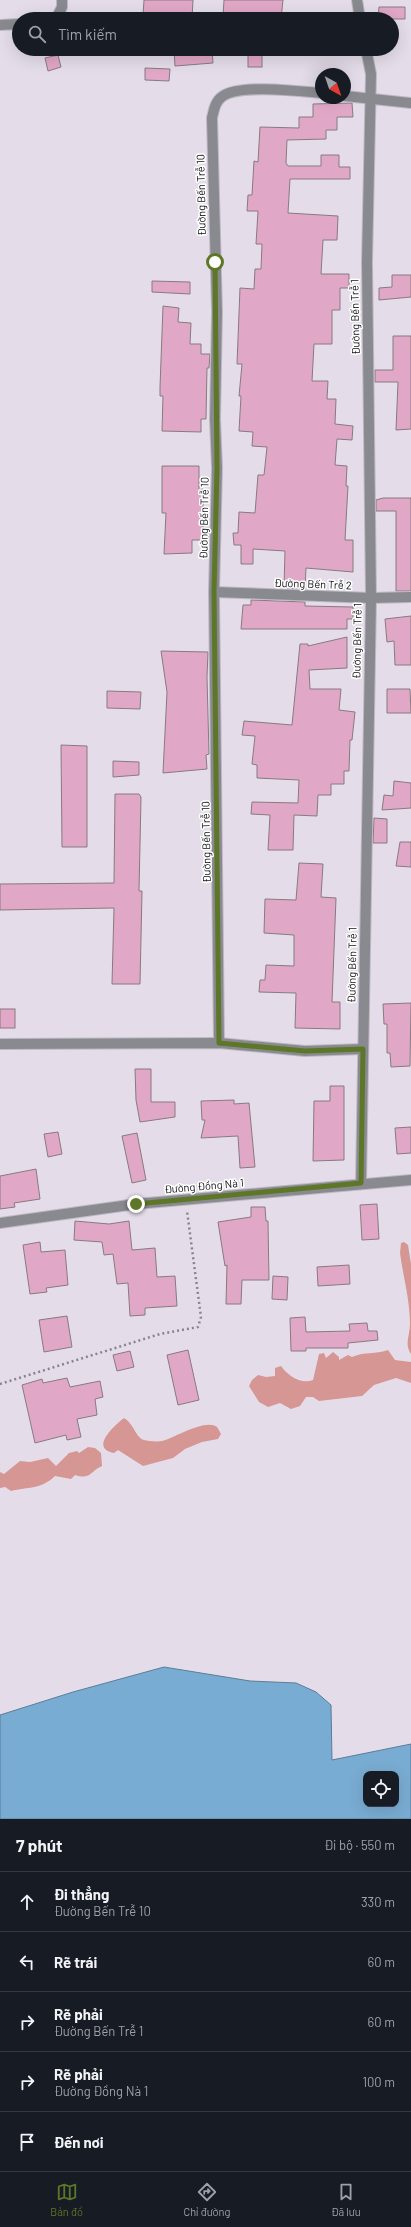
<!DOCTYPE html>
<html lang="vi">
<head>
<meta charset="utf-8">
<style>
	body { margin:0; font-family:Barlow,sans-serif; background:#242831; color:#f1f3f6 }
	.controls { position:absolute; right:12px; bottom:12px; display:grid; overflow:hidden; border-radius:8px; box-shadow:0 4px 16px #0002 }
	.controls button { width:36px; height:36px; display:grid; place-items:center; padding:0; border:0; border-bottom:1px solid #363941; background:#171b24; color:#f1f3f6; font:20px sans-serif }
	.compass { position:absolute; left:315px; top:68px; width:36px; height:36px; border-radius:50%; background:#171b24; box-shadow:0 4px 16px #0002; rotate:140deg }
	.stop { position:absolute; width:12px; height:12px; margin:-9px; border:3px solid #5e7627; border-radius:50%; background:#fff }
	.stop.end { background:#5e7627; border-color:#fff; box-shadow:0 1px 4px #0008 }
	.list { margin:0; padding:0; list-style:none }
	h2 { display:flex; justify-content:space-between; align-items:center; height:52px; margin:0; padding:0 16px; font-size:17px }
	h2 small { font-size:13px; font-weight:400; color:#9ea1a6 }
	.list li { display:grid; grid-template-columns:26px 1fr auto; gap:12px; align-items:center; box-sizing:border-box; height:60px; padding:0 16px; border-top:1px solid #363941 }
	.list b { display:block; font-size:15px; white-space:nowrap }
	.list p { margin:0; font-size:13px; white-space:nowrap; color:#9ea1a6 }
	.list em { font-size:13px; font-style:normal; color:#9ea1a6 }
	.icon { flex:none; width:22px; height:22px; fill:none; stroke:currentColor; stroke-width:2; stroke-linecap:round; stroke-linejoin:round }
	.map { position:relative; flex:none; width:411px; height:1819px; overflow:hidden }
	.search { position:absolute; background:#171b24; box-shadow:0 4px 16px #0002; left:12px; right:12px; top:12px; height:44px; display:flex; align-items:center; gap:10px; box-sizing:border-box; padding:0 14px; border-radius:22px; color:#9ea1a6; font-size:15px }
	.sheet { height:352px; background:#171b24 }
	nav { display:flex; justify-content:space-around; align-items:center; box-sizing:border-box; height:56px; border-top:1px solid #363941; background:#171b24; font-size:11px; color:#9ea1a6 }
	nav a { display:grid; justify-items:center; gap:2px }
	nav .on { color:#5e7627 }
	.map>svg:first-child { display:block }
</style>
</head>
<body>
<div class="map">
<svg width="411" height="1819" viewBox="0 0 411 1819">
	<rect width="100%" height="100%" fill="#e4dde9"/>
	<g fill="#d69694">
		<path d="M404 1242 408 1245 411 1264V1354C404 1344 410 1335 410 1324 410 1300 403 1276 400 1253L401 1243Z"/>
		<path d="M388 1350 395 1360 411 1362V1383L396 1378 374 1385 362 1396 319 1401 313 1397H306L300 1406 291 1409 280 1403 268 1407 259 1402 249 1386 252 1380 258 1375 266 1377 275 1376V1368L281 1366C287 1375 301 1385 313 1380L319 1354 324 1353 326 1358 333 1352 339 1357V1360L348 1355 352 1357C366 1351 374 1355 388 1350Z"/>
		<path d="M124 1418C134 1424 136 1438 144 1440 148 1441 157 1442 162 1441 174 1438 206 1418 217 1427 218 1428 220 1432 221 1434L218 1439 202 1442 185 1449 173 1458 143 1466 118 1450 114 1453C89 1448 115 1425 124 1418Z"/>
		<path d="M88 1447 95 1448 101 1453 102 1466C89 1472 91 1480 75 1475L71 1479 55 1476C42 1489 28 1487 11 1491L5 1487 0 1488V1472L4 1474 20 1461 30 1462 48 1458 56 1466 69 1453 77 1451 79 1453Z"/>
	</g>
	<path fill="#79acd2" stroke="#5a7d98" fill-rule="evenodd" d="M164 1667 250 1681 296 1683 316 1692 331 1705 332 1760 411 1744V1819H0V1715L73 1692ZM366 1774H396V1804H366Z"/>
	<g fill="#e0a7c6" stroke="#887a81">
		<path d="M144 0H193L192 19H166V16L143 15Z"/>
		<path d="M224 0H283L281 19 223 16Z"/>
		<path d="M379 7H405V19H378Z"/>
		<path d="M177 49H212L213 63 175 66 174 50Z"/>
		<rect x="248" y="49" width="14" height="18"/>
		<path d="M58 55 61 67 48 71 45 58Z"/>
		<path d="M145 68 170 69 169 81 145 80Z"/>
		<path d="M352 103 353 117H337V130H326V139L287 140 286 163 288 166H321V155H339V167H350V179H290L288 213 338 216 337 240H323L321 274H349V288H340V310H332V344H314L312 381H328L327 399H336L335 424 353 426 352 440 337 439 335 465 347 466 346 486H348L345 540H353V572L306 568 305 589 284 588 285 551 253 549V564H241V545H234L233 533H238L239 512 255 513 258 475H264L267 447 252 446 253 432 239 431 241 396H239L242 364H237L240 288 254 289 255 269H261L262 244H256L258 211H247L248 195H252L254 161 258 162 260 127 299 128V117H313V104Z"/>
		<path d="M392 275H411V297L379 300V288L392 287Z"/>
		<path d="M152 281 190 282V294L152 292Z"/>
		<path d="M163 306 179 308 178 322 191 323 190 344H201V354H210L209 368H207L206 419H201V432L162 431 163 396H160V387Z"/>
		<path d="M393 336H411V429L396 430 398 382H375V370H393Z"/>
		<path d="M162 466H199V490L203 489V528H209L208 540H192V553L164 554 166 513H162Z"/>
		<path d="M383 498H411V591H396V511H376V500Z"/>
		<path d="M251 600 305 602V606L353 607V619H347V629H241L243 605H251Z"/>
		<path d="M411 616V665H395L394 641 387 642 385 619Z"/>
		<path d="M347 637V668L309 670 310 689H341L339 710 355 712 352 740H350L349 771H344V784H331V795H318L317 816 294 815 293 850H268L270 815 251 814 252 802 298 803 299 780 257 778V765L252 764 255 736 242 735 244 721 292 725 300 644H308V646Z"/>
		<path d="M161 651 208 652 207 677 209 754 206 755 207 769 163 773 167 692Z"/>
		<path d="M387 689H410L411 713H387Z"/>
		<path d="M107 691 141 692 140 709 107 708Z"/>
		<path d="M61 745 87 746V847H62Z"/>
		<path d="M113 761 139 762V775L113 777Z"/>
		<path d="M394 781 411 783V808L382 810 384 795 393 796Z"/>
		<path d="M115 794H139L141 797 139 891H142L140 984H112L114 908 0 910V884L114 883Z"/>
		<path d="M374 818 387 819V843H373Z"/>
		<path d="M400 842H411V867L396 866Z"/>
		<path d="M299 863 323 864 321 897 336 898 332 1002H340V1029L295 1028 296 993 259 992 260 980H265L266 965 294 966V935L264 933 265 899 296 900Z"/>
		<path d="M411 1003 410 1066 391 1067 390 1053H387V1024H384L383 1004Z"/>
		<rect x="0" y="1009" width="15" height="19"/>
		<path d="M135 1069H151V1102H175V1117L140 1122 136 1100Z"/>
		<path d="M330 1086H344V1160L313 1161 314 1101H330Z"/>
		<path d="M234 1100V1104L249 1103 255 1167 240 1168 238 1136 201 1138 205 1120H202L201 1101Z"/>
		<path d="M411 1127V1153L397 1154 395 1128Z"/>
		<path d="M58 1132 62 1154 48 1157 44 1134Z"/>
		<path d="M137 1133 146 1180 132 1183 122 1136Z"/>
		<path d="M36 1169 40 1199 14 1203 15 1207 0 1209V1176Z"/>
		<path d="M377 1204 379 1239 362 1240 360 1205Z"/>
		<path d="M251 1207H265L266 1221H268L269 1280H242L241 1304H226L227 1265 225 1266 218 1222 251 1217Z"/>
		<path d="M75 1221 109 1224 129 1221 132 1250 155 1248 157 1277 175 1276 177 1306 145 1308V1315L130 1316 128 1283 117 1284 113 1254 104 1255 102 1242 74 1240Z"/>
		<path d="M40 1242 41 1252 65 1250 68 1285 46 1288 47 1292 30 1294 23 1245Z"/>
		<path d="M349 1265 350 1284 318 1286 317 1267Z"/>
		<path d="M273 1276 288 1277 287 1300 272 1299Z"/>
		<path d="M67 1316 72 1347 44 1352 39 1320Z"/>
		<path d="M305 1317 306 1332 350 1331 349 1324 367 1323 368 1331H377L378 1340 348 1343V1348H306V1351H291L290 1318Z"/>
		<path d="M188 1350 199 1400 178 1405 167 1355Z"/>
		<path d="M130 1351 134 1367 117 1371 113 1355Z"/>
		<path d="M67 1378 70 1387 100 1381 103 1397 95 1399 97 1415 77 1419 81 1437 67 1440 66 1435 35 1443 22 1385 42 1379 43 1383Z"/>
	</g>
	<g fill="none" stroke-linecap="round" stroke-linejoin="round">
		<g stroke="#beb8c2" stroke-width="12">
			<g id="minor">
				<path d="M357 0 360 19"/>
				<path d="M56 19 62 7V0"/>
				<path d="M0 25 19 24"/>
				<path d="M345 96 411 103"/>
				<path d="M214 592 371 598 411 597"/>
				<path d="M219 1043 214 592 217 468 215 419 217 312 212 118C214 110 215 101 223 96 240 84 299 91 321 93"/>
				<path d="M0 1044 219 1043 305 1051 363 1049"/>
				<path d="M361 1183 371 598 367 262 371 74 366 49"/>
				<path d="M0 1223 136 1204 411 1180"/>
			</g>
		</g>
		<path stroke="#88848c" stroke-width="2.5" stroke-dasharray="2 3" stroke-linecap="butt" d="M0 1384 160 1334 198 1327 201 1317 187 1211"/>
		<use href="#minor" stroke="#898a90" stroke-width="10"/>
	</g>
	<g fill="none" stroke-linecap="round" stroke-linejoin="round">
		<path stroke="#5e7627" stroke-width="5" d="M136 1204 361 1183 363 1049 305 1051 219 1043 214 592 217 468 215 262"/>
	</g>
	<g text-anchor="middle" stroke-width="3" stroke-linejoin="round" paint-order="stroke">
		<g font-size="11" fill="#100e12" stroke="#fff">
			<text transform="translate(201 195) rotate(-91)" y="4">Đường Bến Trễ 10</text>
			<text transform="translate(355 317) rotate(-91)" y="4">Đường Bến Trễ 1</text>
			<text transform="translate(204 518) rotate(-89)" y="4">Đường Bến Trễ 10</text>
			<text transform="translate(313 584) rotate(2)" y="4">Đường Bến Trễ 2</text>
			<text transform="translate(357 641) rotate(-89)" y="4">Đường Bến Trễ 1</text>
			<text transform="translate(206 842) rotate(-91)" y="4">Đường Bến Trễ 10</text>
			<text transform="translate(352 965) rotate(-89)" y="4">Đường Bến Trễ 1</text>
			<text transform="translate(204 1186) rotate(-5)" y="4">Đường Đồng Nà 1</text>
		</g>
	</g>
</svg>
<div class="controls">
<button><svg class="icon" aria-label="locate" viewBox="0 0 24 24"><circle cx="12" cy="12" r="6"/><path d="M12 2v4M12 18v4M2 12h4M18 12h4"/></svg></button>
</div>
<svg class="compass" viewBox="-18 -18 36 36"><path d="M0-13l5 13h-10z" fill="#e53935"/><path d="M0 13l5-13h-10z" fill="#9ea1a6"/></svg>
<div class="stop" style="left:215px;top:262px"></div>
<div class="stop end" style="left:136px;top:1204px"></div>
<div class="search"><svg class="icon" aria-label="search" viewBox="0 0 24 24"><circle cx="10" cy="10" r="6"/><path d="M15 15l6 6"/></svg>Tìm kiếm</div>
</div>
<section class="sheet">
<h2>7 phút<small>Đi bộ · 550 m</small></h2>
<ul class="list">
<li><svg class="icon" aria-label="ahead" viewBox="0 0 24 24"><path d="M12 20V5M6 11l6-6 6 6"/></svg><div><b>Đi thẳng</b><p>Đường Bến Trễ 10</p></div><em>330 m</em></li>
<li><svg class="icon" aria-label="left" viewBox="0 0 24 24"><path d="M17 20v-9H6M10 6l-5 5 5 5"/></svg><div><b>Rẽ trái</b></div><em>60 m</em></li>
<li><svg class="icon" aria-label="right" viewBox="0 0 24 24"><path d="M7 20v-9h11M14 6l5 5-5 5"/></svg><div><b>Rẽ phải</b><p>Đường Bến Trễ 1</p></div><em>60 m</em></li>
<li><svg class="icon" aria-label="right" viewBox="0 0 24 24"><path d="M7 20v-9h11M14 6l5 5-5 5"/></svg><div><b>Rẽ phải</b><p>Đường Đồng Nà 1</p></div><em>100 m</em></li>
<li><svg class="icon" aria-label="arrive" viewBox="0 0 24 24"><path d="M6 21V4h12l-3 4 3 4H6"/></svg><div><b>Đến nơi</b></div></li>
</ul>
</section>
<nav>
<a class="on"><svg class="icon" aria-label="map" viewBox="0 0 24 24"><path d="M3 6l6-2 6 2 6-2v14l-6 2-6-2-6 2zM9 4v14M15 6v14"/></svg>Bản đồ</a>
<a><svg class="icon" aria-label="directions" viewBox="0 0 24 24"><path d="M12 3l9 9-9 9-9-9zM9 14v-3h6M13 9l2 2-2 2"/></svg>Chỉ đường</a>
<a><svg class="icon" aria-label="saved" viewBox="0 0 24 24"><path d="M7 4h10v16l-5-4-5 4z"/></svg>Đã lưu</a>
</nav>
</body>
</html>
